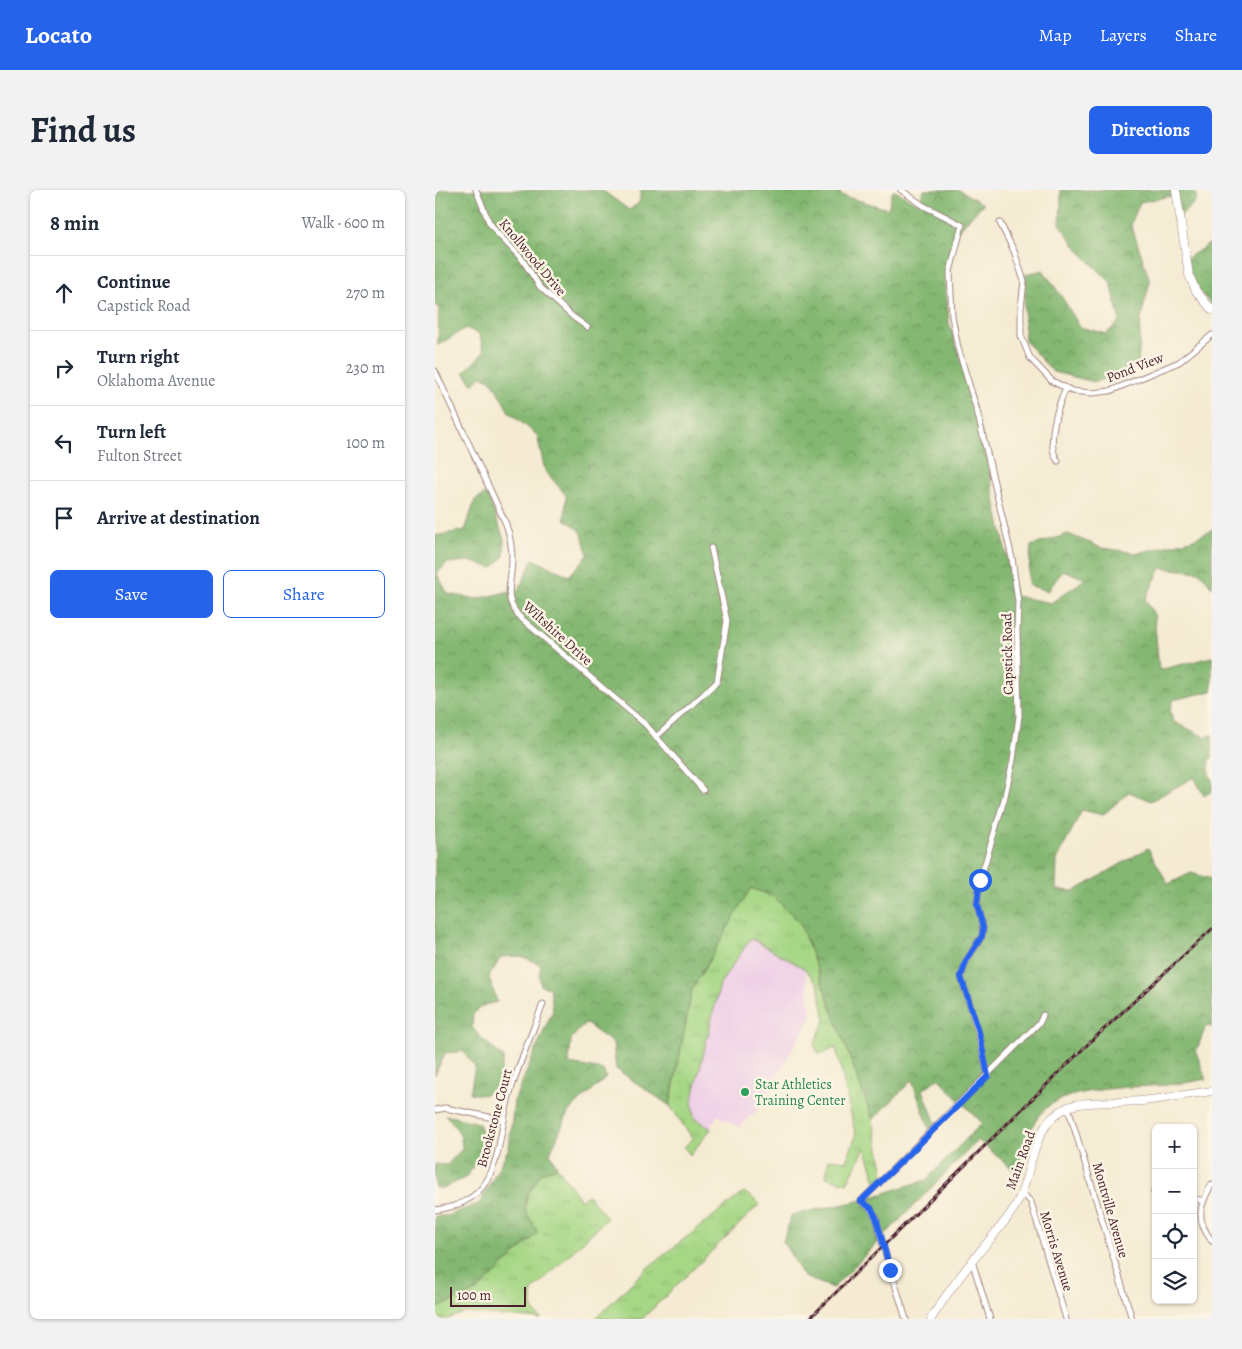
<!DOCTYPE html>
<html lang="en">
<head>
<meta charset="utf-8">
<style>
	body { margin:0; font-family:Alegreya,serif; background:#f2f2f3; color:#1f2937 }
	.controls { position:absolute; right:15px; bottom:15px; display:grid; overflow:hidden; border-radius:8px; box-shadow:0 1px 4px #0004 }
	.controls button { width:45px; height:45px; display:grid; place-items:center; padding:0; border:0; border-bottom:1px solid #e0e1e3; background:#fff; color:#1f2937; font:25px sans-serif }
	.scale { position:absolute; left:15px; bottom:12px; width:76px; box-sizing:border-box; padding-left:5px; border:2px solid #4a1f2b; border-top:0; font-size:14px; line-height:18px; white-space:nowrap; color:#4a1f2b; -webkit-text-stroke:4px #fcf5e5; paint-order:stroke }
	.stop { position:absolute; width:15px; height:15px; margin:-11px; border:4px solid #2563eb; border-radius:50%; background:#fff }
	.stop.end { background:#2563eb; border-color:#fff; box-shadow:0 1px 5px #0008 }
	.list { margin:0; padding:0; list-style:none }
	h2 { display:flex; justify-content:space-between; align-items:center; height:65px; margin:0; padding:0 20px; font-size:21px }
	h2 small { font-size:16px; font-weight:400; color:#747a83 }
	.list li { display:grid; grid-template-columns:32px 1fr auto; gap:15px; align-items:center; box-sizing:border-box; height:75px; padding:0 20px; border-top:1px solid #e0e1e3 }
	.list b { display:block; font-size:19px; white-space:nowrap }
	.list p { margin:0; font-size:16px; white-space:nowrap; color:#747a83 }
	.list em { font-size:16px; font-style:normal; color:#747a83 }
	.actions { display:flex; gap:10px; padding:15px 20px }
	.actions a { flex:1; padding:11px 0; border:1px solid #2563eb; border-radius:8px; text-align:center; font-size:18px; color:#2563eb }
	.actions .main { background:#2563eb; color:#fff }
	.icon { flex:none; width:28px; height:28px; fill:none; stroke:currentColor; stroke-width:2; stroke-linecap:round; stroke-linejoin:round }
	.map { position:relative; flex:none; width:777px; height:1129px; overflow:hidden; border-radius:8px }
	header { display:flex; align-items:center; gap:30px; box-sizing:border-box; height:70px; padding:0 25px; background:#2563eb; color:#fff }
	header strong { font-size:24px }
	nav { display:flex; gap:28px; margin-inline-start:auto; font-size:18px }
	.intro { display:flex; align-items:center; justify-content:space-between; box-sizing:border-box; height:120px; padding:0 30px }
	h1 { margin:0; font-size:35px }
	.button { padding:12px 22px; border-radius:8px; background:#2563eb; color:#fff; font-size:18px; font-weight:700 }
	main { display:flex; gap:30px; padding:0 30px }
	aside { flex:1; background:#fff; border-radius:8px; box-shadow:0 1px 4px #0004 }
	.map>svg:first-child { display:block }
</style>
</head>
<body>
<header>
<strong>Locato</strong>
<nav><a>Map</a><a>Layers</a><a>Share</a></nav>
</header>
<div class="intro"><h1>Find us</h1><a class="button">Directions</a></div>
<main>
<aside>
<h2>8 min<small>Walk · 600 m</small></h2>
<ul class="list">
<li><svg class="icon" aria-label="ahead" viewBox="0 0 24 24"><path d="M12 20V5M6 11l6-6 6 6"/></svg><div><b>Continue</b><p>Capstick Road</p></div><em>270 m</em></li>
<li><svg class="icon" aria-label="right" viewBox="0 0 24 24"><path d="M7 20v-9h11M14 6l5 5-5 5"/></svg><div><b>Turn right</b><p>Oklahoma Avenue</p></div><em>230 m</em></li>
<li><svg class="icon" aria-label="left" viewBox="0 0 24 24"><path d="M17 20v-9H6M10 6l-5 5 5 5"/></svg><div><b>Turn left</b><p>Fulton Street</p></div><em>100 m</em></li>
<li><svg class="icon" aria-label="arrive" viewBox="0 0 24 24"><path d="M6 21V4h12l-3 4 3 4H6"/></svg><div><b>Arrive at destination</b></div></li>
</ul>
<div class="actions"><a class="main">Save</a><a>Share</a></div>
</aside>
<div class="map">
<svg width="777" height="1129" viewBox="0 0 777 1129">
	<defs>
		<pattern id="grass-tufts" width="24" height="20" patternUnits="userSpaceOnUse" patternTransform="scale(1.25)"><rect width="24" height="20" fill="#a6d785"/><path d="M3 7l-1-3M5 7V3M7 7l1-3M15 17l-1-3M17 17v-4M19 17l1-3" fill="none" stroke="#90b873"/></pattern>
		<pattern id="forest-crowns" width="20" height="18" patternUnits="userSpaceOnUse" patternTransform="scale(1.25)"><rect width="20" height="18" fill="#84b872"/><path d="M2 6a3 3 0 1 1 6 0M12 15a3 3 0 1 1 6 0" fill="none" stroke="#6e955e"/></pattern>
	</defs>
	<rect width="100%" height="100%" fill="#fcf5e5"/>
	<filter id="ink" filterUnits="userSpaceOnUse"><feTurbulence type="fractalNoise" baseFrequency=".02" numOctaves="2"/><feDisplacementMap in="SourceGraphic" scale="10" xChannelSelector="R" yChannelSelector="G"/><feConvolveMatrix kernelMatrix="1 2 1 2 8 2 1 2 1" color-interpolation-filters="sRGB"/></filter>
	<filter id="wash" filterUnits="userSpaceOnUse"><feTurbulence type="fractalNoise" baseFrequency=".0096" numOctaves="4" result="noise"/><feDisplacementMap in="SourceGraphic" scale="20" xChannelSelector="R" yChannelSelector="G"/><feGaussianBlur stdDeviation="1.12" result="paint"/><feColorMatrix in="noise" values="0 0 0 0 0 0 0 0 0 0 0 0 0 0 0 0 0 1.4 0 .05"/><feComposite in="paint" operator="in"/></filter>
	<g filter="url(#wash)">
		<rect width="100%" height="100%" fill="#f5ebd3"/>
		<path fill="#efd0e7" d="M316 748 370 779 377 826 321 921 304 937 282 925 276 939 259 928 257 912 285 794Z"/>
		<g fill="url(#grass-tufts)" stroke="#787b58">
			<path d="M315 698 338 706 365 733 438 930 450 988 443 996 430 958 412 993 391 987 394 969 411 971 421 946 401 858 384 864 379 855 390 830 383 794 370 779 316 748 285 794 257 912 259 928 276 939 255 965 249 957 258 949 235 916 257 800Z"/>
			<path d="M122 977 146 1010 153 1005 172 1028 97 1101V1119L106 1129 30 1123 12 1129H0V1119L43 1099 90 1019 92 1006 106 983Z"/>
			<path d="M309 1002 325 1014 207 1129H160L211 1079Z"/>
		</g>
		<g fill="url(#forest-crowns)" stroke="#676c4e">
			<path d="M3 0H167L194 20 204 13 206 0H405V5L453 19 458 0 484 14 489 0H524L548 14 518 46 510 89 514 132 544 231 580 406 616 413 650 389 628 380 613 401 593 395 596 356 633 344 667 358 703 363 756 350 777 340V397L765 382 726 378 710 410 719 424 724 480 777 467V501L738 510 735 520 739 532 770 547 777 545V568L774 569V585L777 588V601L769 606 759 587 716 611 694 602 668 625 647 620 622 670 621 700 640 701 713 658 733 694 756 683 777 689V837L771 836 761 862 771 889C761 891 751 893 741 894 706 898 636 895 610 919 594 934 589 961 581 982L543 950 398 1098 369 1087 348 1052 356 1025 424 1011 491 990 547 933 503 888 488 900 502 937 496 943 477 890 438 930 365 733 338 706 316 698 257 800 235 916 181 879 178 853 150 833 136 849 134 874 168 880 171 888 134 921 115 963 122 977 106 983 92 1006 90 1019 103 1043 43 1100 0 1119V1026H11L45 1013 74 958 79 911 118 820 115 798 106 796 104 786 106 775 86 766 66 767 54 787 62 812 49 815 38 824 37 837 45 847 69 868 63 894 49 905 35 903 40 877 28 861 10 863 0 885V346L30 340 40 310 52 303 69 349V366L58 378 34 371 12 373 2 384 13 404 42 409 84 399 98 369 134 386 153 365 146 341 130 329 131 305 110 281 102 245 74 222 57 191 46 186 38 195 29 182 49 162 44 144 31 138 3 155 4 118 0 115V16Z"/>
			<path d="M625 0H760L762 10 745 26 742 5 705 12 696 34 715 91 706 128 703 176 660 192 618 182 590 151 589 115 591 84 608 80 627 107 645 137 671 144 685 131 676 93 645 62 625 35 626 6Z"/>
			<path d="M777 52V115L759 96 751 69Z"/>
			<path d="M10 925 44 933 50 955 32 987 8 998H0V974L12 975 27 959C27 944 21 935 10 925Z"/>
		</g>
	</g>
	<g filter="url(#ink)">
		<g fill="none" stroke-linecap="round" stroke-linejoin="round">
			<g stroke="#a0857f" stroke-width="7">
				<g id="street">
					<path d="M41 0 54 32 62 43 87 69 105 97 138 127 152 137"/>
					<path d="M466 0 489 16 527 35 515 82 517 126 523 158 542 221 577 368 583 412 582 440 584 526 578 570 569 610 545 690 542 715 548 738 547 746 531 771 526 787 543 842 553 886"/>
					<path d="M565 33 579 61 589 91 586 118V146L595 168 617 191 637 201 657 203 675 201 744 172 777 145"/>
					<path d="M0 181 71 334C75 346 77 357 77 369 77 393 66 409 87 429L211 535 268 600"/>
					<path d="M623 271C610 254 623 215 631 198"/>
					<path d="M221 547 282 492 292 431 276 358"/>
					<path d="M633 917 697 1129"/>
					<path d="M0 920 10 918 69 930"/>
					<path d="M777 994C764 1016 760 1030 777 1051"/>
					<path d="M719 1002H721"/>
					<path d="M587 1003 596 1012 631 1129"/>
					<path d="M758 1008 768 1011"/>
					<path d="M0 1020C70 1012 60 953 75 903 84 873 97 843 108 814"/>
					<path d="M537 1071 555 1129"/>
					<path d="M471 1129 448 1056 441 1027 435 1018 426 1011 605 832 608 825"/>
				</g>
			</g>
			<g stroke="#a0857f" stroke-width="9">
				<path id="secondary" d="M741 0 754 85 761 101 777 120"/>
			</g>
			<g stroke="#a0857f" stroke-width="9">
				<path id="primary" d="M496 1129C511 1104 529 1081 547 1059 559 1044 573 1030 582 1013 598 983 595 936 631 918 647 910 686 913 706 911 730 909 753 904 777 901"/>
			</g>
			<use href="#street" stroke="#fff" stroke-width="5"/>
			<use href="#secondary" stroke="#fff" stroke-width="8"/>
			<use href="#primary" stroke="#fff" stroke-width="8"/>
			<g stroke="#4a1f2b" stroke-width="3">
				<path id="rail" d="M374 1129 652 855 777 739"/>
			</g>
			<use href="#rail" stroke="#fcf5e5" stroke-width="1" stroke-dasharray="4" stroke-linecap="butt"/>
		</g>
	</g>
	<g fill="none" stroke-linecap="round" stroke-linejoin="round" filter="url(#ink)">
		<path stroke="#2563eb" stroke-width="6" d="M455 1080 441 1027 436 1018 426 1011 553 886 544 842 526 787 531 771 547 746 548 738 542 715 545 690"/>
	</g>
	<circle fill="#2e9e5b" stroke="#fcf5e5" stroke-width="2" cx="310" cy="902" r="5"/>
	<g text-anchor="middle" stroke-width="5" stroke-linejoin="round" paint-order="stroke">
		<g font-size="14" fill="#4a1f2b" stroke="#fcf5e5">
			<text transform="translate(98 67) rotate(50)" y="5">Knollwood Drive</text>
			<text transform="translate(700 177) rotate(-21)" y="5">Pond View</text>
			<text transform="translate(123 443) rotate(42)" y="5">Wiltshire Drive</text>
			<text transform="translate(572 464) rotate(-91)" y="5">Capstick Road</text>
			<text transform="translate(59 928) rotate(-75)" y="5">Brookstone Court</text>
			<text transform="translate(585 970) rotate(-70)" y="5">Main Road</text>
			<text transform="translate(676 1020) rotate(74)" y="5">Montville Avenue</text>
			<text transform="translate(622 1061) rotate(73)" y="5">Morris Avenue</text>
		</g>
		<g font-size="14" fill="#27864d" stroke="#fcf5e5" text-anchor="start">
			<text x="320" y="899">Star Athletics<tspan x="320" dy="16">Training Center</tspan></text>
		</g>
	</g>
</svg>
<div class="controls">
<button>+</button>
<button>−</button>
<button><svg class="icon" aria-label="locate" viewBox="0 0 24 24"><circle cx="12" cy="12" r="6"/><path d="M12 2v4M12 18v4M2 12h4M18 12h4"/></svg></button>
<button><svg class="icon" aria-label="layers" viewBox="0 0 24 24"><path d="M12 4l9 5-9 5-9-5zM3 14l9 5 9-5"/></svg></button>
</div>
<div class="scale">100 m</div>
<div class="stop" style="left:545px;top:690px"></div>
<div class="stop end" style="left:455px;top:1080px"></div>
</div>
</main>
</body>
</html>
